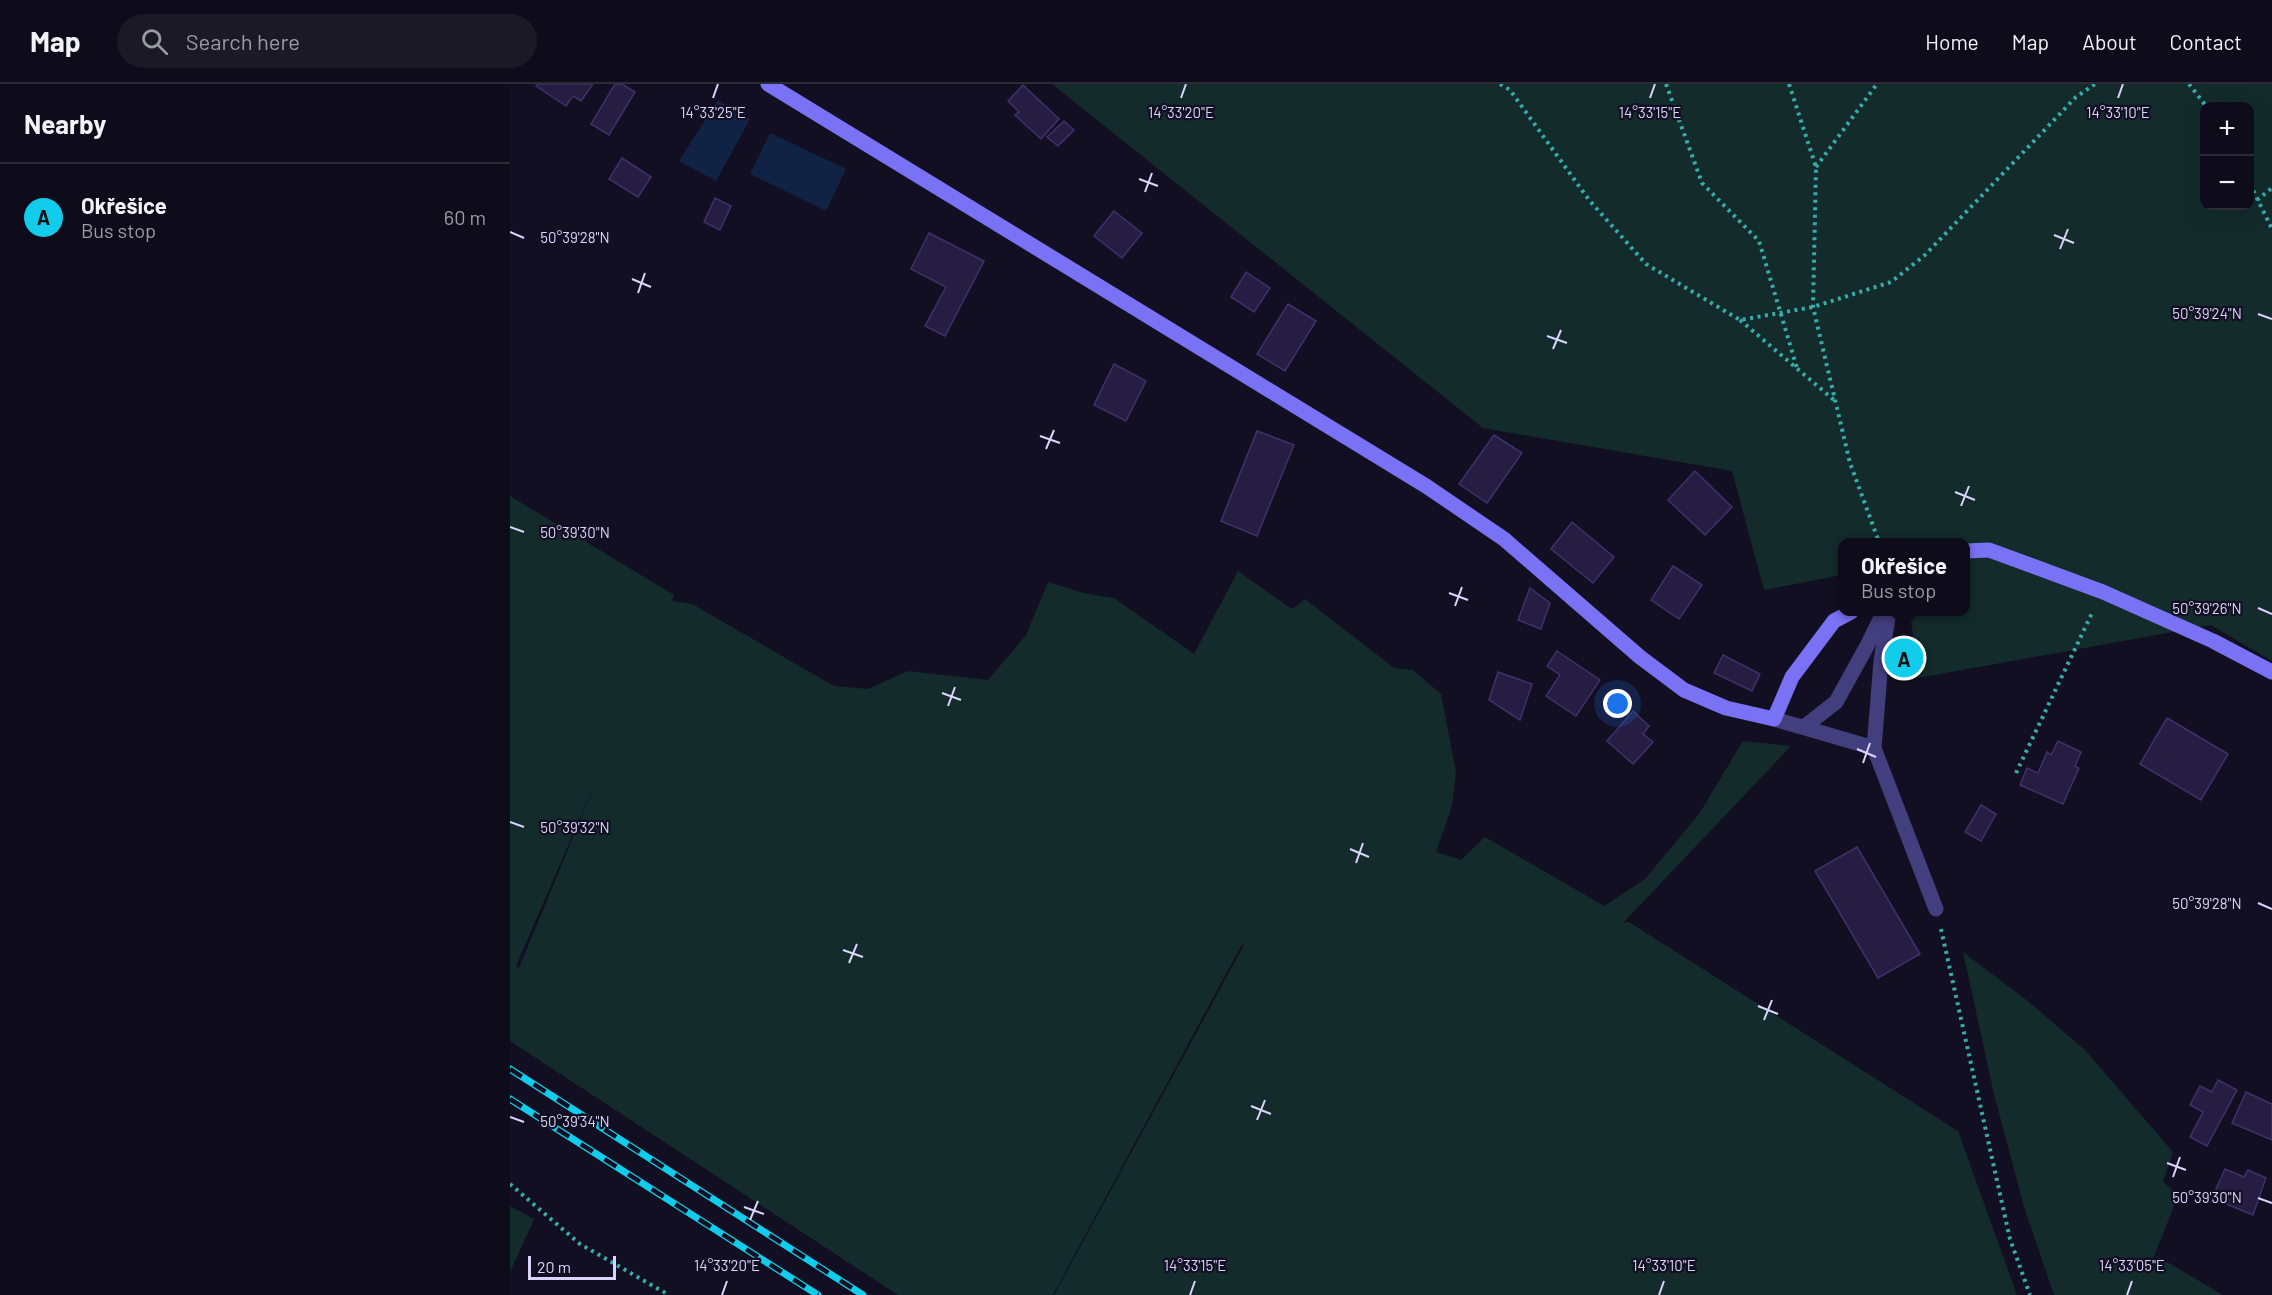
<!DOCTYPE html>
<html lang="en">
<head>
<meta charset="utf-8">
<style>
	body { margin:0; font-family:Barlow,sans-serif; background:#1c1927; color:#f1f3f6 }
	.controls { position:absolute; right:18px; top:18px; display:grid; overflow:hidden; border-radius:12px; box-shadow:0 6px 24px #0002 }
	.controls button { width:54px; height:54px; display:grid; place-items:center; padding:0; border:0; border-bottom:2px solid #2e2b39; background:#0e0b1a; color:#f1f3f6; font:30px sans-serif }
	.scale { position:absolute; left:18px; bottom:15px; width:88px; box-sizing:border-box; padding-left:6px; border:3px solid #dad4fc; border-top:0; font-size:16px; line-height:21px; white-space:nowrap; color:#dad4fc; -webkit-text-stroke:4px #130f22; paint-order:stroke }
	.you { position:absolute; left:1108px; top:620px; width:21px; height:21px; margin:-15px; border:4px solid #fff; border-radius:50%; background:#1a73e8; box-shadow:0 0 0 9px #1a73e833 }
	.badge { display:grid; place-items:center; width:39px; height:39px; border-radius:50%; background:#11ccea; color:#111; font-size:20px; font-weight:700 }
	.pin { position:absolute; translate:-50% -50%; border:3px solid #fff; box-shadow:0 2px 6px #0006 }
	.popup { position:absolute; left:1328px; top:454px; width:132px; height:78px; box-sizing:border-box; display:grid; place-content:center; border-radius:12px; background:#0e0b1a; filter:drop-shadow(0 2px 4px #0005); font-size:20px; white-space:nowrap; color:#9b9ba2 }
	.popup b { font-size:22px; color:#f1f3f6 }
	.popup::after { content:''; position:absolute; left:50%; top:100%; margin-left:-12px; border:12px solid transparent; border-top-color:#0e0b1a }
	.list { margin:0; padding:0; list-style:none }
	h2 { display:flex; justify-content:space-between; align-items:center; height:78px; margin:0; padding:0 24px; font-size:26px }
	h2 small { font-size:20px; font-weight:400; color:#9b9ba2 }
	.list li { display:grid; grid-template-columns:39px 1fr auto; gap:18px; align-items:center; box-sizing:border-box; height:108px; padding:0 24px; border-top:2px solid #2e2b39 }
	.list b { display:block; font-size:22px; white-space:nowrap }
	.list p { margin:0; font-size:20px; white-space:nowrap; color:#9b9ba2 }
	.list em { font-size:20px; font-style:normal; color:#9b9ba2 }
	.icon { flex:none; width:33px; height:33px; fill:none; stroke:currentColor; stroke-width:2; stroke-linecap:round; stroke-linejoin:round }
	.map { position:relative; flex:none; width:1762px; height:1211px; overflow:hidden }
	header { display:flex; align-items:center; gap:36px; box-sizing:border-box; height:84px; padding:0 30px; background:#0e0b1a; border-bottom:2px solid #2e2b39 }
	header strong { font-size:28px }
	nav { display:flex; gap:33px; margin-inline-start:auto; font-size:21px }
	.search { width:420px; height:54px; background:#1c1927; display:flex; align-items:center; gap:15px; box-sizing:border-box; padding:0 21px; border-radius:33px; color:#9b9ba2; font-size:22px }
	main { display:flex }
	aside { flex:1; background:#0e0b1a }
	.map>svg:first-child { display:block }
</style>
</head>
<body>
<header>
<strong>Map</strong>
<div class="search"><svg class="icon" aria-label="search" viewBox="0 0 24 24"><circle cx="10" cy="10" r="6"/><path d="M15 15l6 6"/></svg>Search here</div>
<nav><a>Home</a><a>Map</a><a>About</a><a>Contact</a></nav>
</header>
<main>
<aside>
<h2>Nearby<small></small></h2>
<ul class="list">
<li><span class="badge">A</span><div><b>Okřešice</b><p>Bus stop</p></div><em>60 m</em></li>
</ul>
</aside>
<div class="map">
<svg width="1762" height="1211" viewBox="0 0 1762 1211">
	<rect width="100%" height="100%" fill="#130f22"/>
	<g fill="#132b2b" fill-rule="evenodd">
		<path d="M542 0H1762V577L1701 541 1408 594 1400 528H1456V458H1332V491L1254 506 1222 387 973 344ZM1694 22H1740V122H1694Z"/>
		<path d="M0 412 164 511 162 517 182 520 324 602 358 605 398 587 478 596 516 551 538 498 573 509 604 514 684 570 728 487 782 525 795 515 884 584 903 586 931 610 946 688 942 722 926 768 951 776 975 753 1094 822 1135 795 1189 730 1233 657 1281 662 1113 839 1119 838 1448 1047 1507 1211H544L734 861 731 862 543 1211H388L0 957ZM87 695 9 884 6 882Z"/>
		<path d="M1453 868 1519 918 1575 966 1663 1068 1653 1098 1664 1107V1122L1635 1195 1647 1172 1713 1211H1544L1514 1123 1484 1010Z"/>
		<path d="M0 1122 24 1135 0 1188Z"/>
	</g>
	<g fill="#112344">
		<path d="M208 16 240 35 206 97 169 77Z"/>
		<path d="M260 49 336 85 316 127 240 90Z"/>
	</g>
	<g fill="#261d42" stroke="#3f316c" stroke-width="1.5">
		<path d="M28 0H83L71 17 63 12 56 22 26 2Z"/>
		<path d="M105 0H112L125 8 99 51 81 40Z"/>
		<path d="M513 1 549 35 531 55 505 31 509 28 498 17Z"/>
		<path d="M554 37 564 46 548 62 537 53Z"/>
		<path d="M112 74 141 93 128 113 99 95Z"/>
		<path d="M205 114 221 122 210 146 194 138Z"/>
		<path d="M604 127 632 149 612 174 584 152Z"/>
		<path d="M419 149 474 177 435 252 415 242 436 203 401 185Z"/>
		<path d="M736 188 760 204 744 228 721 213Z"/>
		<path d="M778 220 806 237 775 287 747 270Z"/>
		<path d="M604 280 636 297 616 337 584 321Z"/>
		<path d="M747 347 784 361 747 452 711 437Z"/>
		<path d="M984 351 1012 369 977 419 949 400Z"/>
		<path d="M1185 387 1222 423 1195 451 1158 416Z"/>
		<path d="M1062 438 1104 473 1083 499 1041 465Z"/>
		<path d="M1163 482 1192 501 1169 535 1141 516Z"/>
		<path d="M1020 504 1040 519 1031 545 1008 536Z"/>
		<path d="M1047 567 1090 596 1066 632 1036 612 1050 591 1037 582Z"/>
		<path d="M1213 571 1250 590 1242 607 1204 589Z"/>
		<path d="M988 588 1022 600 1010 636 979 616Z"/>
		<path d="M1123 627 1139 642 1133 650 1143 658 1123 680 1097 657Z"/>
		<path d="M1657 634 1718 670 1691 716 1630 680Z"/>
		<path d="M1548 657 1571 668 1565 682 1569 684 1553 720 1510 701 1517 684 1528 689 1537 668 1541 671Z"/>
		<path d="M1471 721 1486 730 1471 757 1455 748Z"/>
		<path d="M1347 763 1410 870 1368 894 1305 787Z"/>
		<path d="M1708 996 1727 1006 1697 1062 1680 1053 1693 1028 1680 1021 1690 1002 1702 1008Z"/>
		<path d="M1736 1008 1762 1020V1056L1722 1039Z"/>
		<path d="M1715 1085 1734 1093 1738 1086 1756 1094 1743 1131 1702 1114Z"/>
	</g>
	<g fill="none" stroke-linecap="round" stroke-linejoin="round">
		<g stroke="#37acaa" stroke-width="4" stroke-dasharray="3 4.5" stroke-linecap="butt">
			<path d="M990 0 1000 6 1079 116 1136 180 1230 236 1303 223 1381 198 1415 171 1566 13 1585 0"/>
			<path d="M1156 0 1192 99 1249 157 1287 284"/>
			<path d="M1279 0 1306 83 1303 223 1340 379 1369 458"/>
			<path d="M1679 0 1696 22"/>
			<path d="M1306 83 1367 0"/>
			<path d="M1740 100 1762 145"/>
			<path d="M1747 116 1762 104"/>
			<path d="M1230 236 1324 316"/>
			<path d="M1506 689 1583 527"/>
			<path d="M1431 845 1500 1155 1520 1211"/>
			<path d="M0 1100 70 1160 159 1211"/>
		</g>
		<g stroke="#433e7e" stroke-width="15">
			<path d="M1379 528 1371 577 1364 664 1426 825"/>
			<path d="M1264 635 1364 664"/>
			<path d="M1294 643 1326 618 1357 562 1373 529"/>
		</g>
		<g stroke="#7a72f5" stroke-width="15">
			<path d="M258 0 916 402 994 455 1130 573 1174 606 1216 624 1264 635 1282 593 1324 537 1341 528"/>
			<path d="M1456 467 1479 466 1593 508 1703 557 1762 588"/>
		</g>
		<g stroke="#11ccea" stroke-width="7">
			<g id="rail">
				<path d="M0 985 353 1211"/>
				<path d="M0 1015 308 1211"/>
			</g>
		</g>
		<use href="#rail" stroke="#130f22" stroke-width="4.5" stroke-dasharray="14" stroke-linecap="butt"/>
	</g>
	<path fill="none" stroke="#dad4fc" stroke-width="2" d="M203 14 208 0M671 14 676 0M1140 14 1145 0M1608 14 1613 0M629 95 648 102M635 108 642 89M0 148 14 154M1544 151 1564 159M1550 165 1558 145M122 195 141 203M128 209 135 189M1748 230 1762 235M1037 252 1057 259M1043 265 1051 246M530 352 550 359M536 365 544 346M1445 408 1465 416M1451 422 1459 402M0 443 14 448M939 509 958 516M945 522 952 503M1748 524 1762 530M432 609 451 616M438 622 445 603M1347 665 1366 673M1353 679 1360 659M0 738 14 743M840 765 859 773M846 779 853 759M1748 819 1762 825M333 866 353 873M339 879 347 860M1248 922 1268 930M1254 936 1262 916M741 1022 761 1030M0 1033 14 1038M747 1036 755 1016M1657 1079 1676 1086M1663 1093 1670 1073M1748 1114 1762 1119M234 1123 254 1130M240 1136 248 1117M212 1211 217 1197M680 1211 685 1197M1149 1211 1154 1197M1617 1211 1622 1197"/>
	<g font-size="15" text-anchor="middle" fill="#dad4fc" stroke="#130f22" stroke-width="4.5" stroke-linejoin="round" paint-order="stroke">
		<text x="203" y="34">14°33'25"E</text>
		<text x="671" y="34">14°33'20"E</text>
		<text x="1140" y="34">14°33'15"E</text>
		<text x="1608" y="34">14°33'10"E</text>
		<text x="65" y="159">50°39'28"N</text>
		<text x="1697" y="235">50°39'24"N</text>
		<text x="65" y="454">50°39'30"N</text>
		<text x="1697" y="530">50°39'26"N</text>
		<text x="65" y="749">50°39'32"N</text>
		<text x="1697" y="825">50°39'28"N</text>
		<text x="65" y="1043">50°39'34"N</text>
		<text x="1697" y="1119">50°39'30"N</text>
		<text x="217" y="1187">14°33'20"E</text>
		<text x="685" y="1187">14°33'15"E</text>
		<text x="1154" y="1187">14°33'10"E</text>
		<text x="1622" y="1187">14°33'05"E</text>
	</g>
</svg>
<div class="controls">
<button>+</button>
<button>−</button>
</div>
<div class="scale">20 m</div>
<div class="you"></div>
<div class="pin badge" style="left:1394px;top:574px">A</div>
<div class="popup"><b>Okřešice</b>Bus stop</div>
</div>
</main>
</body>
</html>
